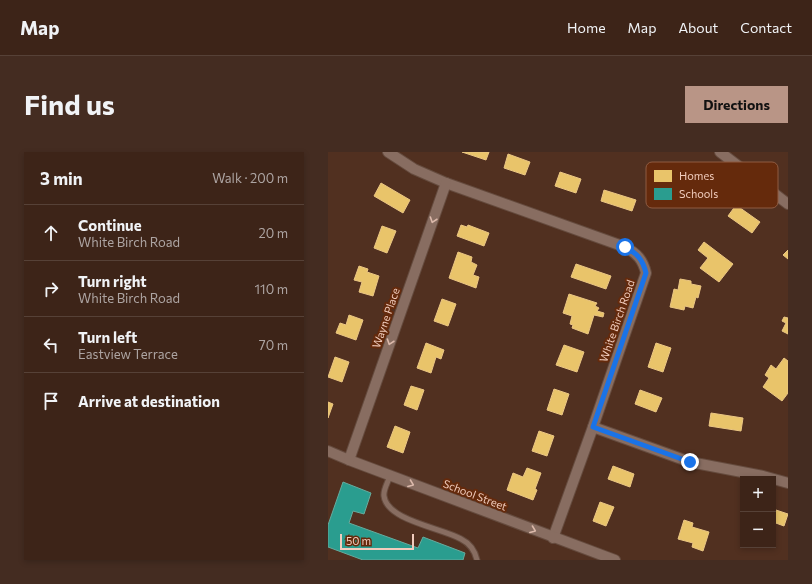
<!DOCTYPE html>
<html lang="en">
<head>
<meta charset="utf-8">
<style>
	body { margin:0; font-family:Commissioner,sans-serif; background:#442c21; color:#f1f3f6 }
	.controls { position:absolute; right:12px; bottom:12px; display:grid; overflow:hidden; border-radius:0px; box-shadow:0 2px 6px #0003 }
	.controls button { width:36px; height:36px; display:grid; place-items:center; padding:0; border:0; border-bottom:1px solid #564137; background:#3d2418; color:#f1f3f6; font:20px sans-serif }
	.scale { position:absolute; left:12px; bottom:10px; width:74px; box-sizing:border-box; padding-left:4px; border:2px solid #f1ccbd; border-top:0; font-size:11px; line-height:14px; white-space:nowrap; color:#f1ccbd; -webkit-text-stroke:3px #652a0c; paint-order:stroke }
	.stop { position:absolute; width:12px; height:12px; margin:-9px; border:3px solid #1a73e8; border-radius:50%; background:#fff }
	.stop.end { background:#1a73e8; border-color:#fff; box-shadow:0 1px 4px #0008 }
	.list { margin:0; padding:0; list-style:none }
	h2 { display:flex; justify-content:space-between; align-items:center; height:52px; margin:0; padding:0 16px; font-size:17px }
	h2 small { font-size:13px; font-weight:400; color:#ada4a2 }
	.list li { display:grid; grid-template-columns:26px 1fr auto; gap:12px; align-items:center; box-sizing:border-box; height:56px; padding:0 16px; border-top:1px solid #564137 }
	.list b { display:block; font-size:15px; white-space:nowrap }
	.list p { margin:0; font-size:13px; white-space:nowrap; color:#ada4a2 }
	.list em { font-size:13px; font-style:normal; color:#ada4a2 }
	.icon { flex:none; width:22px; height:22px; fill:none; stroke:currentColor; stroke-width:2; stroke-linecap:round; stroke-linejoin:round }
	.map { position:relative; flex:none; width:460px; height:408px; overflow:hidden; border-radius:0px }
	header { display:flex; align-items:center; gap:24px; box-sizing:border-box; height:56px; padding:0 20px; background:#3d2418; border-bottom:1px solid #564137 }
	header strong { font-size:19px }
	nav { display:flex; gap:22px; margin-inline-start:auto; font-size:14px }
	.intro { display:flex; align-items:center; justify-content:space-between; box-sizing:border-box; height:96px; padding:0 24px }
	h1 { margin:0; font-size:28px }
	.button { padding:10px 18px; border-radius:0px; background:#b99586; color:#111; font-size:14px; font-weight:700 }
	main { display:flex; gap:24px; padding:0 24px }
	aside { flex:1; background:#3d2418; border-radius:0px; box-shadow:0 2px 6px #0003 }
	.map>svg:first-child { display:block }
</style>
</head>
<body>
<header>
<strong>Map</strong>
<nav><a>Home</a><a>Map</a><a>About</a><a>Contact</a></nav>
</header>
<div class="intro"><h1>Find us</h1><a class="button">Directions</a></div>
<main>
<aside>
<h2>3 min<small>Walk · 200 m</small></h2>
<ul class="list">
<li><svg class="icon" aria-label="ahead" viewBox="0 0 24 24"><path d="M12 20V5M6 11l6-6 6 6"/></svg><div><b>Continue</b><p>White Birch Road</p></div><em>20 m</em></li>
<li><svg class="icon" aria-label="right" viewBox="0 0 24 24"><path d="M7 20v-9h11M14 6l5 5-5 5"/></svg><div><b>Turn right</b><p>White Birch Road</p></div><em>110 m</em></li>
<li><svg class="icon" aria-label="left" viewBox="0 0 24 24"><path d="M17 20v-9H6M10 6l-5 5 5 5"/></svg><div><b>Turn left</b><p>Eastview Terrace</p></div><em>70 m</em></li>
<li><svg class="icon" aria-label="arrive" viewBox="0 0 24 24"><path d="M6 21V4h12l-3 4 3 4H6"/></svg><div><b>Arrive at destination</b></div></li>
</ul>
</aside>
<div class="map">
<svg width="460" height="408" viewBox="0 0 460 408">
	<rect width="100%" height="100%" fill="#513020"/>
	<g fill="#e9c46a" stroke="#ebc683">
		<path d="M134 0H161L158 8Z"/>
		<path d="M180 2 202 10 197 23 176 16Z"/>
		<path d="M232 20 253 27 248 41 227 34Z"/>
		<path d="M53 31 82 48 75 61 46 44Z"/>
		<path d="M276 38 308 48 304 59 273 49Z"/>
		<path d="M408 53 432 70 424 81 400 64Z"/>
		<path d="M133 73 139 75 140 73 161 81 156 94 129 84Z"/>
		<path d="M54 74 68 79 59 101 46 96Z"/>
		<path d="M376 90 405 112 391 130 372 116 380 106 370 98Z"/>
		<path d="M460 98V107L455 103Z"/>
		<path d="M130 100 144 105 143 110 149 113 145 123 151 125 148 136 121 126Z"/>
		<path d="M248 112 283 124 278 137 243 125Z"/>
		<path d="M31 114 40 117 39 120 51 124 45 144 31 140 34 130 26 128Z"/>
		<path d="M352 127 363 129V132L373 134 370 146 368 145 365 156 357 154 356 158 342 155 346 137 350 138Z"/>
		<path d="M241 142 269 151 267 154 271 156 269 159 276 161 275 165 266 163 260 182 244 176 245 173 242 172 244 164 235 161Z"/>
		<path d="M114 147 128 152 120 174 106 169Z"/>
		<path d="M21 163 35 168 28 188 8 181 12 171 18 173Z"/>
		<path d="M456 165 460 166V182L454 179 458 171 454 169Z"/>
		<path d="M98 191 116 198 113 207 108 205 103 221 89 216Z"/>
		<path d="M328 191 343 196 335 220 320 215Z"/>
		<path d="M236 193 256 200 249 220 228 213Z"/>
		<path d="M7 205 21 210 14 230 0 225Z"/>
		<path d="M456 206 460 209V241L454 249 435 235 441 226 437 223 443 213 448 217Z"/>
		<path d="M83 234 96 238 89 258 76 253Z"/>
		<path d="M226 237 241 242 234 263 219 258Z"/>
		<path d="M312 238 334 246 328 260 307 252Z"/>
		<path d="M0 250 5 252 0 266Z"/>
		<path d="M383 261 415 266 413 279 381 274Z"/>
		<path d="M67 274 82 280 75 301 59 295Z"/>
		<path d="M211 279 226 284 219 304 204 299Z"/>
		<path d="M285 314 306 322 302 335 280 327Z"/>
		<path d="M199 316 213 321 207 337 209 338 205 348 179 338 185 321 195 325Z"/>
		<path d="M272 350 286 355 278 374 265 369Z"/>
		<path d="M445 357 460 362 456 374 445 370Z"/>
		<path d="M356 368 365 371 364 375 381 380 375 399 364 395 365 391 350 387Z"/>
	</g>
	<path fill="#2a9d8f" stroke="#66ab9d" d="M15 330 43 341 36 362 25 359 21 371 90 396 95 385 137 401 135 408H35L0 395V373Z"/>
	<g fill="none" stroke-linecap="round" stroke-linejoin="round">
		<g stroke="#654b3e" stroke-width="7">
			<path id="service" d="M62 324C60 330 55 338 56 344 59 369 115 376 133 387 141 391 147 399 149 408"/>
		</g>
		<g stroke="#654b3e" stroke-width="12">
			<g id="minor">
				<path d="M60 0 86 17 118 31 297 95C309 101 315 108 318 121L265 275 225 386"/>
				<path d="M392 0 460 52"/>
				<path d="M265 275 362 310 435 324 460 331"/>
				<path d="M0 299 21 308 287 408"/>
				<path d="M21 308 118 31"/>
			</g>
		</g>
		<use href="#service" stroke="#886d61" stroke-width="5"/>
		<use href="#minor" stroke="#886d61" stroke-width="10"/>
	</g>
	<defs><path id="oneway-chevron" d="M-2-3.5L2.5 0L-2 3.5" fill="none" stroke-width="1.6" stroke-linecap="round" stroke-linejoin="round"/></defs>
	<g stroke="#dcb9ab">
		<use href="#oneway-chevron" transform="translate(105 68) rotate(109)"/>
		<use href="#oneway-chevron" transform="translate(62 190) rotate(109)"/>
		<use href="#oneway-chevron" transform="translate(83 332) rotate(21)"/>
		<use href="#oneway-chevron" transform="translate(205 378) rotate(21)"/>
	</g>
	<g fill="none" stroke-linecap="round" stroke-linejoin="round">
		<path stroke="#1a73e8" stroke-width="5" d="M297 95C309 101 315 108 318 121L265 275 362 310"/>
	</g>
	<g text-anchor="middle" stroke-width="4" stroke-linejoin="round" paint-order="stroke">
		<g font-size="11" fill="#f1ccbd" stroke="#652a0c">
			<text transform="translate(58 166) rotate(-71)" y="4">Wayne Place</text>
			<text transform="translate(289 169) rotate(-71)" y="4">White Birch Road</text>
			<text transform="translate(147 343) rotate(21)" y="4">School Street</text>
		</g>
	</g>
	<rect x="318" y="10" width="132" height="46" rx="6" fill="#652a0c" stroke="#8f5b41" stroke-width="1"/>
	<rect x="326" y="18" width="18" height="12" fill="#e9c46a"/>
	<rect x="326" y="36" width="18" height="12" fill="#2a9d8f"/>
	<g font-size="11" fill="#f1ccbd">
		<text x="351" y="28">Homes</text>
		<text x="351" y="46">Schools</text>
	</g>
</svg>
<div class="controls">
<button>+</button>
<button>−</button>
</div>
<div class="scale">50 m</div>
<div class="stop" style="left:297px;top:95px"></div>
<div class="stop end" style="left:362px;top:310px"></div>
</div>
</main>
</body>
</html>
